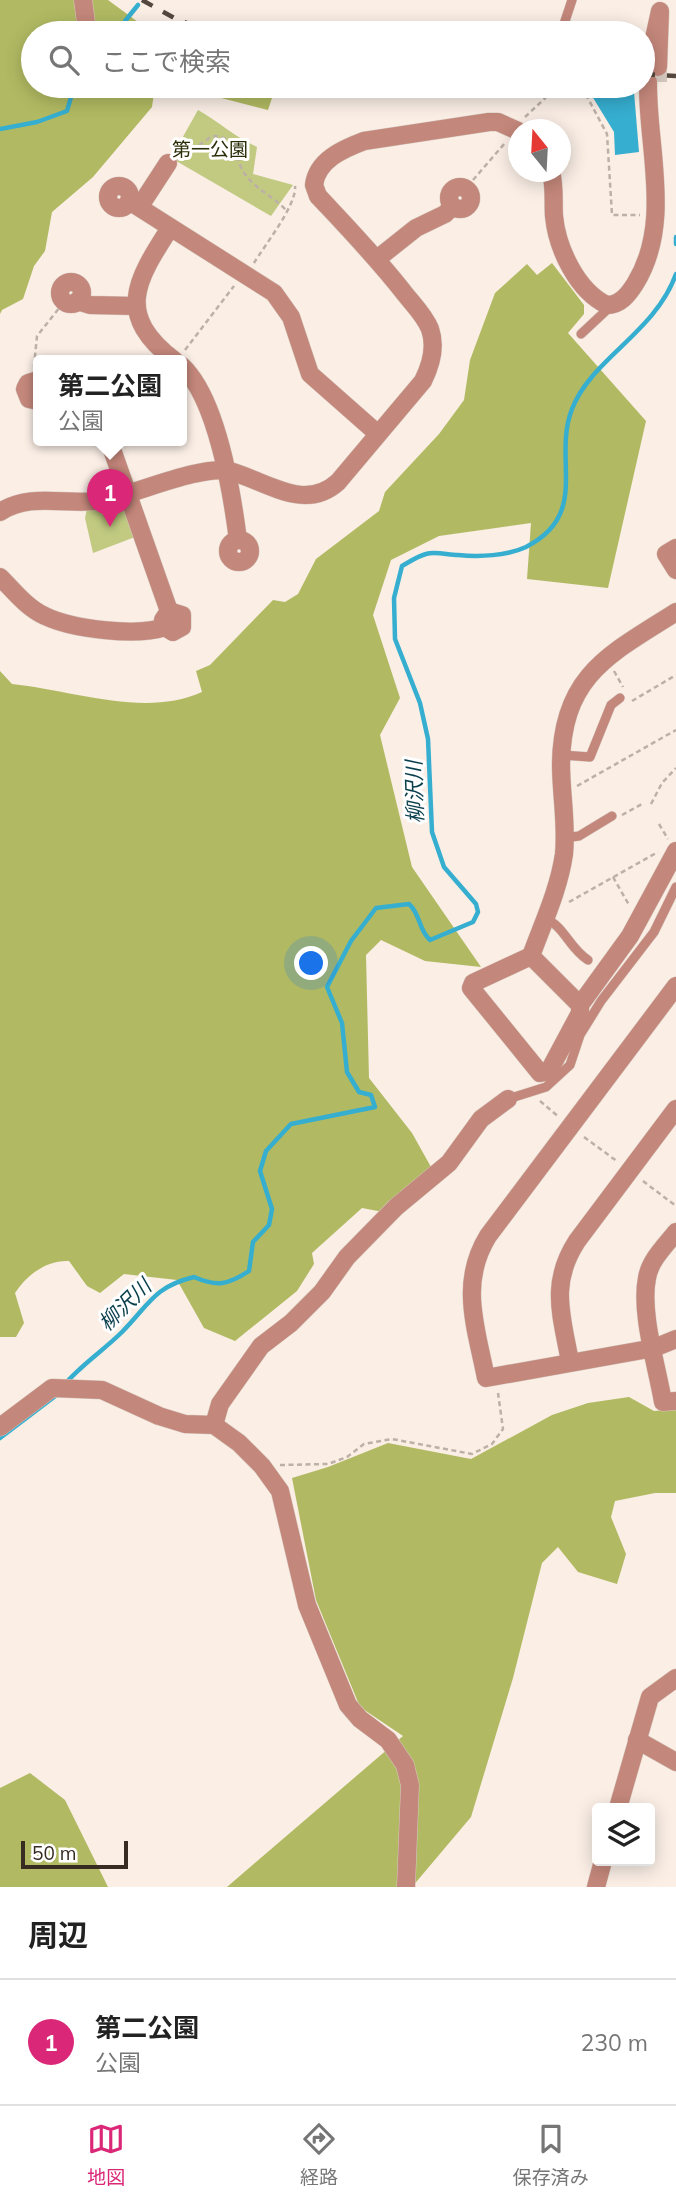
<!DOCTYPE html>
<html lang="ja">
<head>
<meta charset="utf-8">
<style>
	body { margin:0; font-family:Mulish,"Noto Sans JP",sans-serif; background:#f6f6f6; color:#222 }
	.controls { position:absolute; right:21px; bottom:21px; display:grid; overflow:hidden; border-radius:7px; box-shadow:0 4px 18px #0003 }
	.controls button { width:63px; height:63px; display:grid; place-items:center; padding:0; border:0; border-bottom:2px solid #e0e0e0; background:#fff; color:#222; font:35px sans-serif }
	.compass { position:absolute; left:508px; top:119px; width:63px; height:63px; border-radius:50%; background:#fff; box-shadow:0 4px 18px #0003; rotate:342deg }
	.scale { position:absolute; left:21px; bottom:18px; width:107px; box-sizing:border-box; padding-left:7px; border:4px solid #372b22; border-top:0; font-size:19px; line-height:24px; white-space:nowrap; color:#372b22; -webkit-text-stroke:5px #fff; paint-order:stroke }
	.you { position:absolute; left:312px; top:964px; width:24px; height:24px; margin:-18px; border:5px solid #fff; border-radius:50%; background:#1a73e8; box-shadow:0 0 0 10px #1a73e833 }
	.badge { display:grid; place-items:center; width:46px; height:46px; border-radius:50%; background:#db2777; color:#fff; font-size:23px; font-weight:700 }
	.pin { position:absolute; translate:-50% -58px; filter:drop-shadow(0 2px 4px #0008) }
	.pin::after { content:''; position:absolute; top:37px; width:24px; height:21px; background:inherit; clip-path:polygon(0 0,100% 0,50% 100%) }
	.popup { position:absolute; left:33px; top:355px; width:154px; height:91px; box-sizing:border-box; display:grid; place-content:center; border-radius:7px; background:#fff; filter:drop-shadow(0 2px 5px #0005); font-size:23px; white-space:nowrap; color:#767676 }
	.popup b { font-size:26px; color:#222 }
	.popup::after { content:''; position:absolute; left:50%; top:100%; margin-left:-14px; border:14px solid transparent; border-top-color:#fff }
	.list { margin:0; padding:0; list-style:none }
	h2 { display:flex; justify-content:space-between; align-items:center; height:91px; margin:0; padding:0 28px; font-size:30px }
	h2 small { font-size:23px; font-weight:400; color:#767676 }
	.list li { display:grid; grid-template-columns:46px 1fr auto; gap:21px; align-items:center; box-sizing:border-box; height:126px; padding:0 28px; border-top:2px solid #e0e0e0 }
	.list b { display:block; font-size:26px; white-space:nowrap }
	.list p { margin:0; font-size:23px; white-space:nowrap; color:#767676 }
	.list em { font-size:23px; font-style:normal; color:#767676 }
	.icon { flex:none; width:38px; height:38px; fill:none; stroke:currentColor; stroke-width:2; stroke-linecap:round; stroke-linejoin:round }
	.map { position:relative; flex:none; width:676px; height:1887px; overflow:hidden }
	.search { position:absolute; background:#fff; box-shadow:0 4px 18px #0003; left:21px; right:21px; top:21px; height:77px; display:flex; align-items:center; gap:18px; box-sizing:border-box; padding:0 24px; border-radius:38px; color:#767676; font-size:26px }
	.sheet { height:217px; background:#fff }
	nav { display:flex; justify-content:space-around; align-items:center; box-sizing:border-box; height:98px; border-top:2px solid #e0e0e0; background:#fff; font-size:19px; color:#767676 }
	nav a { display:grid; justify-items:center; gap:4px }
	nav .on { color:#db2777 }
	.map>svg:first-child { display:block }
</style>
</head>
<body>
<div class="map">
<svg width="676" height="1887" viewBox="0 0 676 1887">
	<rect width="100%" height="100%" fill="#faeee5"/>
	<g fill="#c1ca80">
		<path d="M198 110C219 122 235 137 257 147L253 174 293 185 271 216 171 158Z"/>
		<path d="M114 506 127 512 135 537 93 553 85 518 87 509Z"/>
	</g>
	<g fill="#b1ba62">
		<path d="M0 0H108L153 33H33V86H155L152 107 93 177 52 212 45 251 34 266 23 299 2 310 0 314Z"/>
		<path d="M175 86H276L268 110Z"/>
		<path d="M552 263 584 305V314L568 333 646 421 608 588 527 579 531 523 439 536 391 560 373 615 400 698 380 735 412 867 481 967 425 961 381 940 366 955 369 1078 412 1133 431 1167 383 1212 362 1208 312 1253 314 1264 297 1291 235 1341 204 1328 177 1280 124 1274 100 1293 87 1286 69 1261C46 1260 27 1275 15 1293L24 1323 16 1337H0V671L12 684C72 690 145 718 202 692L196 671 210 665 273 600 285 602 298 594 316 559 379 511 385 492 439 434 464 400 470 360 495 293 527 264 537 275Z"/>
		<path d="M629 1397 654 1411 676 1409V1493H655L615 1501 611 1517 626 1554 617 1584 578 1572 558 1547 542 1563 513 1678 471 1817 412 1887H227L403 1736 360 1707 316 1600 292 1478 328 1467 388 1443 471 1459 552 1415 588 1403Z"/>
		<path d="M30 1773 65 1800 108 1887H0V1788Z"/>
	</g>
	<path fill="#36aed0" d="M594 88 634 92 639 152 615 155 614 132 592 96Z"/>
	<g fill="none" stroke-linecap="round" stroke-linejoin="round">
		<g stroke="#36aed0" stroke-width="4.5">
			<path d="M124 33 125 21 138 5"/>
			<path d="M0 129 37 122 67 111 73 90 79 86"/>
			<path d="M676 237V244"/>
			<path d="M65 1384C81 1365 104 1350 122 1332 149 1305 153 1287 194 1277 217 1287 228 1285 249 1271L253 1242 269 1225 272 1209 260 1171 266 1151 291 1124 375 1107 371 1095 359 1092 347 1072 342 1023 327 987 351 941 376 908 409 904C421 915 418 929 430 940L473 922 478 912 476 904 444 867 432 832 428 739 420 703 395 639 394 598 402 566C409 562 418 556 426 554 435 551 448 555 458 555 479 557 507 556 526 547 591 514 552 460 572 409 591 359 655 333 676 274"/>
			<path d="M0 1438 58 1394"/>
		</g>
		<path stroke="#d3c7be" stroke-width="18" stroke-dasharray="18 9" stroke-linecap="butt" d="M658 82V67"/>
		<g stroke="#d7cbc2" stroke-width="10">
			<g id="service">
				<path d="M561 33 572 0"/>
				<path d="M581 334 611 306"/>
				<path d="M562 755 590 757 611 705 620 698"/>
				<path d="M564 838 579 836 612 816"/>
				<path d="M545 918C565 927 569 948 588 960"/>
				<path d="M508 1099 546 1087 570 1065 580 1035 601 1001 654 932 676 887"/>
			</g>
		</g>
		<g stroke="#d7cbc2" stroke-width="19">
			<g id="minor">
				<path d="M80 33 86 23 83 0"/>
				<circle cx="119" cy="197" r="11"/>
				<circle cx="460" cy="198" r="11"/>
				<path d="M129 201 274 293 291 317 310 374 378 434"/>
				<path d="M140 206 168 163"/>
				<path d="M170 228C135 282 115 315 175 361"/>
				<path d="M377 259 416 228 445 214 453 206"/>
				<circle cx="71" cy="293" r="11"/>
				<path d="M77 301 90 305 135 306"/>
				<path d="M182 366C217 399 232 493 238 540"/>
				<path d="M38 380 28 383 25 389 29 399 38 401"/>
				<path d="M109 441 169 611"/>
				<path d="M0 512C32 491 69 507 104 500 136 494 200 465 229 471 265 480 304 513 338 482L423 381C431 365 436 346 430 329 425 316 413 304 405 294 378 259 348 228 318 196"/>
				<circle cx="239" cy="551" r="11"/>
				<path d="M676 548 666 554 676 570"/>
				<path d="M0 577C14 591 27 608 45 616 72 629 137 637 165 627L173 632 182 627V615L169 611 163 620 165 627"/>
				<path d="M676 612C610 654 562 675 561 764 561 794 567 824 564 854 559 889 543 923 531 956L580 1005 630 936 676 851"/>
				<path d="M531 956 473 983 471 988 540 1073 549 1071 580 1013V1005"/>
				<path d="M676 986 488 1236C459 1283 476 1327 486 1378L654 1348 676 1339"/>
				<path d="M676 1232C665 1246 650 1260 647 1278 640 1313 657 1366 663 1402L676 1401"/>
				<path d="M570 1362C562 1316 549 1284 577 1241L676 1109"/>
				<path d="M214 1425 220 1404 261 1346 291 1323 322 1292 347 1257 396 1207 449 1163 481 1119 508 1099"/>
				<path d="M0 1427 52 1388 102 1390 159 1416 185 1424 214 1425 239 1443 262 1466 280 1491 307 1605 348 1705 360 1719 388 1740 405 1765 410 1785 406 1887"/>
				<path d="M637 1740 676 1762"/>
				<path d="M618 1808 650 1697 676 1678"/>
				<path d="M596 1887 603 1861"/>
			</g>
		</g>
		<g stroke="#d7cbc2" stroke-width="19">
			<g id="tertiary">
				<path d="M648 66 660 11 658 67"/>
				<path d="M551 172C555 187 553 201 554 216 557 248 577 291 607 305 620 305 628 295 635 284 673 223 647 148 648 82"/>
				<path d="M318 196 314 185C317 160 343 149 364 141L489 122H498L518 131"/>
			</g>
		</g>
		<g stroke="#bcb0a7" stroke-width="2.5" stroke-dasharray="5 3.5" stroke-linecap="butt">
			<path d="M555 86 559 89 584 91 607 134 612 215H640"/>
			<path d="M525 117 556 88"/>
			<path d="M180 152 184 148 188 153 212 136C240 136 233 162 248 178 259 191 275 198 286 210"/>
			<path d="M473 180 505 143"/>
			<path d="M254 263C264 246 297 205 295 186"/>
			<path d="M185 350 234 286"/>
			<path d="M34 366 37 336 60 307"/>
			<path d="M614 671 623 687"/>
			<path d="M632 701 676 675"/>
			<path d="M577 786 676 730"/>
			<path d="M651 804 662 783 676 768"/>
			<path d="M622 815 642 804"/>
			<path d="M659 824 668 839"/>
			<path d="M613 877 629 905"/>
			<path d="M569 902 658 852"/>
			<path d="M540 1101 559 1117"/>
			<path d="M584 1137 618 1162"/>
			<path d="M643 1181 676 1206"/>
			<path d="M280 1465 328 1464 347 1457 364 1444 392 1439 472 1454 492 1444 503 1429 498 1393"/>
		</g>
		<use href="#service" stroke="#c4877b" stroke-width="9"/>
		<use href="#minor" stroke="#c4877b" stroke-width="18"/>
		<use href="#tertiary" stroke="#c4877b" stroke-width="18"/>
		<g stroke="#53473e" stroke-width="4.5" stroke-dasharray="12 12" stroke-linecap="butt">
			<path d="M142 0 176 19 213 33"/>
			<path d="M643 74 676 76"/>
		</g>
	</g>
	<g text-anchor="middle" stroke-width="6" stroke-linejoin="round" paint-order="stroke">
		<g font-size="19" fill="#2a2d06" stroke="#fff">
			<text x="210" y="156">第一公園</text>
		</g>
		<g font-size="21" font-style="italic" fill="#0b3f4e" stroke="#fff">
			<text transform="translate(415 792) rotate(-92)" y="7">柳沢川</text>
			<text transform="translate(125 1305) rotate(-44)" y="7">柳沢川</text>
		</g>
	</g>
</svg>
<div class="controls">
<button><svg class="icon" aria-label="layers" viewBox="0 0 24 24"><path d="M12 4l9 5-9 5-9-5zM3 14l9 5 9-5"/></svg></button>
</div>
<svg class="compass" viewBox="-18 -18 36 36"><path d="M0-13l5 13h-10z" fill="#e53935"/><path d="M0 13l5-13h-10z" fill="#767676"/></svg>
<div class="scale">50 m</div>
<div class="you"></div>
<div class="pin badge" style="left:110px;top:527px">1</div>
<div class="popup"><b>第二公園</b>公園</div>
<div class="search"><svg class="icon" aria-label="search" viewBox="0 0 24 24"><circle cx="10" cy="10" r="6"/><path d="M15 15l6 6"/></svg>ここで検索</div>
</div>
<section class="sheet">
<h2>周辺<small></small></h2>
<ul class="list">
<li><span class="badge">1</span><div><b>第二公園</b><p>公園</p></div><em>230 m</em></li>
</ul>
</section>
<nav>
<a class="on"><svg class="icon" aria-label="map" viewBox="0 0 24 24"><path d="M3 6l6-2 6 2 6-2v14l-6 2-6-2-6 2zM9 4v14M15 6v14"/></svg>地図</a>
<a><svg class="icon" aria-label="directions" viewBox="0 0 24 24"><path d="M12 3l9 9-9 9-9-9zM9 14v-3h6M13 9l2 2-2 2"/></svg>経路</a>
<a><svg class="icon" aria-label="saved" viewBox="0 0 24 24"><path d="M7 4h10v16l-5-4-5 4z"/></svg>保存済み</a>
</nav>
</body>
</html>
